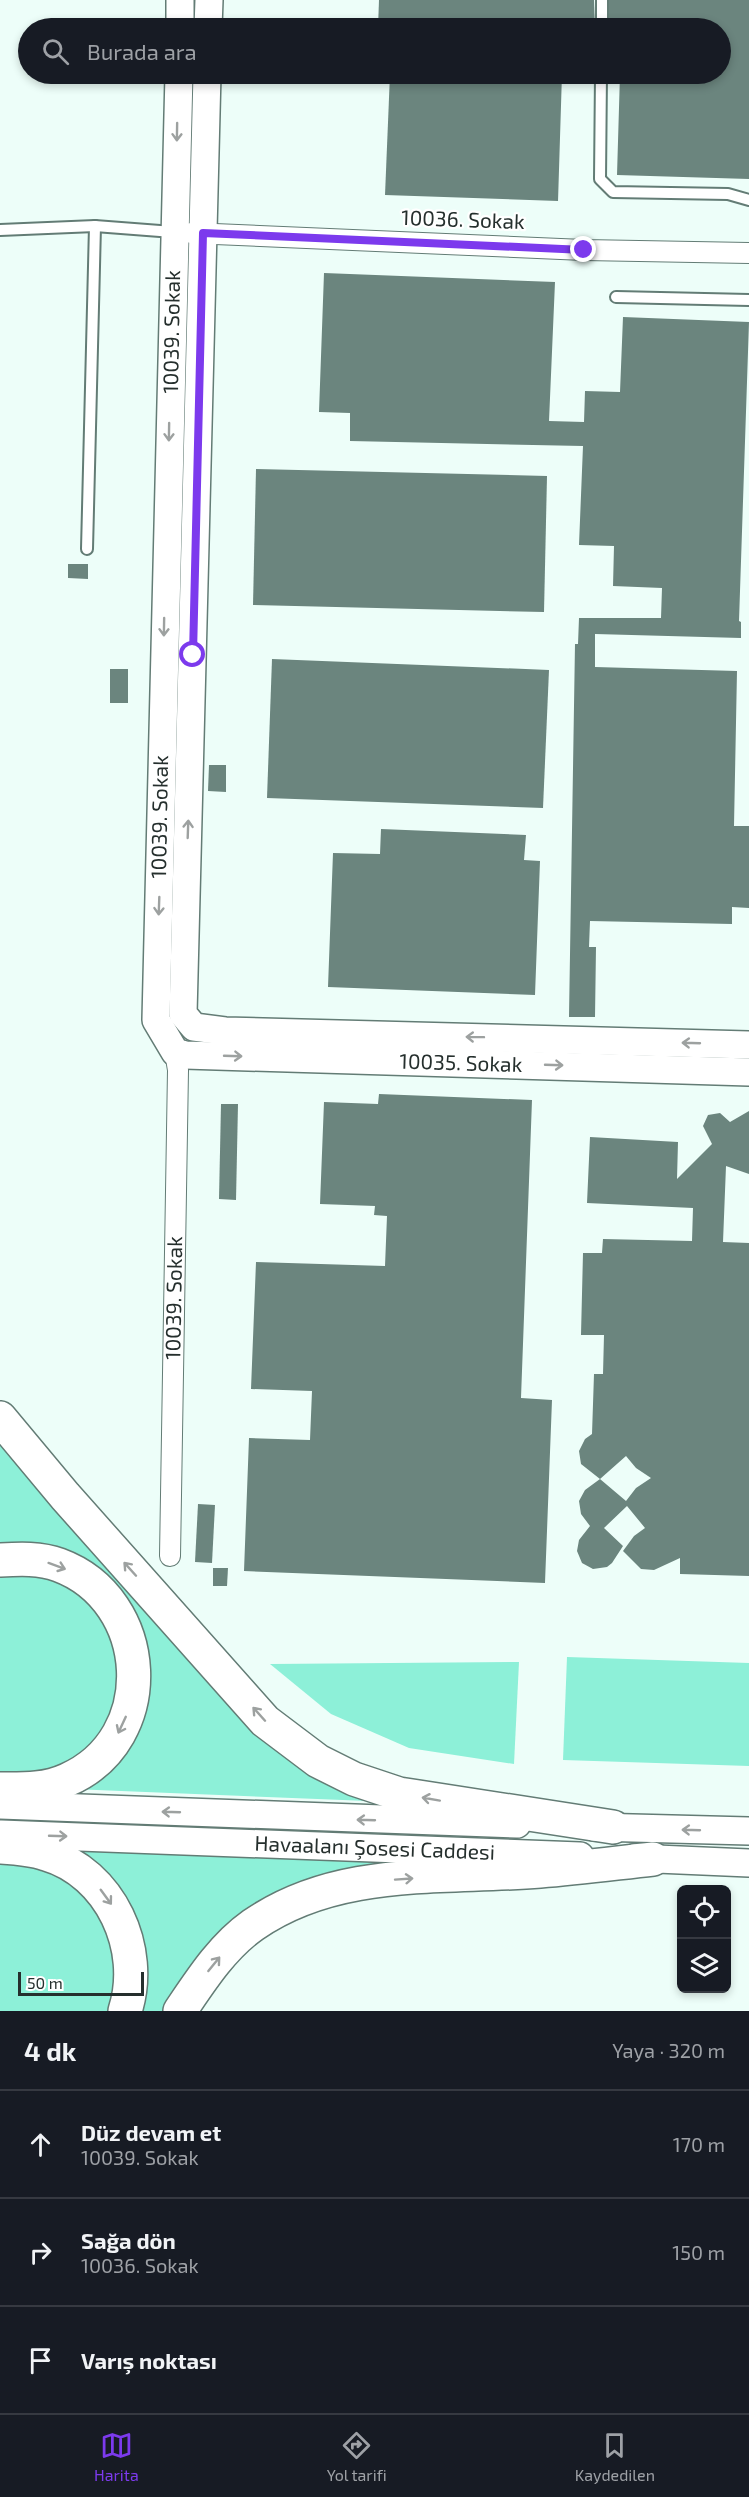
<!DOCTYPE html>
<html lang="tr">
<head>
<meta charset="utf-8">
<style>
	body { margin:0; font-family:"Exo 2",sans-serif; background:#20242c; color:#f1f3f6 }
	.controls { position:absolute; right:18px; bottom:18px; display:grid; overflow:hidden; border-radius:9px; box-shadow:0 3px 9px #0003 }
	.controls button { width:54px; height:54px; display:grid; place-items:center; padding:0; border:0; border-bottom:2px solid #363941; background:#171b24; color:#f1f3f6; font:30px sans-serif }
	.scale { position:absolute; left:18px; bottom:15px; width:126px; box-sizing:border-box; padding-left:6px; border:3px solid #252f2d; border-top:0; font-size:16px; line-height:21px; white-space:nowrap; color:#252f2d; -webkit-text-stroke:4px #fff; paint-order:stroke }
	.stop { position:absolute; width:18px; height:18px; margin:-14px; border:4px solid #7c3aed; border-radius:50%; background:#fff }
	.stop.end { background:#7c3aed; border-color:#fff; box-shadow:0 2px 6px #0008 }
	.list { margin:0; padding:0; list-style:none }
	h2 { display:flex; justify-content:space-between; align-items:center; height:78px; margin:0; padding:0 24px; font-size:26px }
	h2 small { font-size:20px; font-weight:400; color:#9ea1a6 }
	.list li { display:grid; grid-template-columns:39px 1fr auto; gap:18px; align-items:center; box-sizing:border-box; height:108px; padding:0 24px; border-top:2px solid #363941 }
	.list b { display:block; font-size:22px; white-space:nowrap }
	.list p { margin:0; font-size:20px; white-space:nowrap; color:#9ea1a6 }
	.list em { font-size:20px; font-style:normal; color:#9ea1a6 }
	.icon { flex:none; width:33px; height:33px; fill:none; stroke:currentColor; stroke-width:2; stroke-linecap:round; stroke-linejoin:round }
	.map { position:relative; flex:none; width:749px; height:2011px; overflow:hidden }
	.search { position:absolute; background:#171b24; box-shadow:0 3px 9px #0003; left:18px; right:18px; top:18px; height:66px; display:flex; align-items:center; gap:15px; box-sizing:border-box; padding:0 21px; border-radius:33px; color:#9ea1a6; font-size:22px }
	.sheet { height:402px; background:#171b24 }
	nav { display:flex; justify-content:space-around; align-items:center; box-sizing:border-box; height:84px; border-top:2px solid #363941; background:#171b24; font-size:16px; color:#9ea1a6 }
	nav a { display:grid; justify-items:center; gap:3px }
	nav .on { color:#7c3aed }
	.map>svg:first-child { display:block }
</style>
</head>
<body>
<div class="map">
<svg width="749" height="2011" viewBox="0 0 749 2011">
	<rect width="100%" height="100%" fill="#edfef9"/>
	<g fill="#8df0d8">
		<path d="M0 1438 368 1801 72 1789 102 1767 135 1622 0 1548Z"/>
		<path d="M0 1573 48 1575 88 1600 114 1636 122 1682 108 1724 79 1758 41 1775 0 1776Z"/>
		<path d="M567 1657 749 1663V1766L563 1760Z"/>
		<path d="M519 1662 514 1764 409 1748 331 1714 270 1664Z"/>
		<path d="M73 1850 397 1862 349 1872 165 2011H135L140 1998Z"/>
		<path d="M0 1858 34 1861 83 1887 113 1935 116 1983 110 2011H0Z"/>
	</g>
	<g fill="#6b857e" fill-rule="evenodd">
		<path d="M379 0H594L595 28H378Z"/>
		<path d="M609 0H749V179L617 175 620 74H720V28H609Z"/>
		<path d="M390 74H562L558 201 385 195Z"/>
		<path d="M324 273 555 282 549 421 584 422 585 391 620 392 623 317 749 322 739 621 741 622V638L595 634V667L737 671 734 826H749V908L732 907V924L590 921 589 947H596L595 1017H569L575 644H578L579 618H661L662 588 613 586 614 546 579 545 583 446 350 441V413L319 412Z"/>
		<path d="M256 469 547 476 544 612 253 605Z"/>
		<path d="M68 564H88V579L68 578Z"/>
		<path d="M272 659 549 670 543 808 267 798Z"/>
		<rect x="110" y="669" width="18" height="34"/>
		<path d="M209 765H226V792L208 791Z"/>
		<path d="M381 829 526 835 524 860 540 861 535 995 328 987 333 853 380 854Z"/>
		<path d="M379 1094 532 1100 521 1398 552 1400 545 1583 244 1571 249 1438 310 1440 312 1391 251 1389 256 1262 385 1266 387 1216 374 1215 375 1206 320 1204 324 1102 378 1104Z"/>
		<path d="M221 1104H238L236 1200 219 1199Z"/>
		<path d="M749 1111V1174L726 1166 723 1242 749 1243V1576L680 1574V1558L654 1570 641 1569 623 1551 634 1536 645 1528 627 1506 604 1528 623 1546 612 1563 607 1567 593 1569 582 1563 577 1551 579 1540 590 1526 581 1514 579 1501 585 1490 600 1479 581 1464 579 1451 585 1439 592 1434 594 1374H603L604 1335H581L583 1253H602L603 1239 692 1241 693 1208 587 1203 590 1137 678 1142 677 1179 712 1144 703 1126 708 1115 720 1113 730 1122ZM626 1456 636 1468 651 1478 636 1488 626 1501 600 1479Z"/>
		<path d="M198 1504 215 1505 212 1563 195 1562Z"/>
		<path d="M213 1568H228L227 1586H213Z"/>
	</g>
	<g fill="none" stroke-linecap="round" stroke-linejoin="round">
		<g stroke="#637c75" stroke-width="14">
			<g id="lane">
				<path d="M602 28V0"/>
				<path d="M601 74 600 179 613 192 728 194 749 200"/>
				<path d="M0 230 95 226 173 232"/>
				<path d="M616 297 749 300"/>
				<path d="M87 549 95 226"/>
			</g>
		</g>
		<g stroke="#637c75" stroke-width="22">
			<g id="street">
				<path d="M191 233 584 250 749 253"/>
				<path id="s1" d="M170 1556 178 1070 175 1052"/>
			</g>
		</g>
		<g stroke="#637c75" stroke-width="30">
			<g id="secondary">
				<path d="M180 28V0"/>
				<path d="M208 28 209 0"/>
				<path id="s2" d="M179 74 156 1020 175 1052 185 1055 749 1072"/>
				<path d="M207 74 183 1014 194 1027 225 1031 749 1045"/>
				<path d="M0 1805 517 1824"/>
				<path d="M594 1827 749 1831"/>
				<path id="s3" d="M1 1834 580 1856"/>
				<path d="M634 1858 749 1863"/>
			</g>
		</g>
		<g stroke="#637c75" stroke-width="36">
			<g id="highway">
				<path d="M0 1418 65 1496 265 1721 318 1761 354 1779 399 1794 613 1827"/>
				<path d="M0 1560C20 1559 40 1558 59 1565 153 1600 161 1739 67 1780 45 1790 23 1789 0 1789"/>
				<path d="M0 1847C15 1848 32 1849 46 1854 111 1873 145 1949 125 2011"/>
				<path d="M180 2011C201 1980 222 1947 253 1925 338 1866 442 1879 540 1871 578 1868 616 1863 653 1859"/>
			</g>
		</g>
		<use href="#lane" stroke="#fff" stroke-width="10"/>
		<use href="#street" stroke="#fff" stroke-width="20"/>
		<use href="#secondary" stroke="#fff" stroke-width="27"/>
		<use href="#highway" stroke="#fff" stroke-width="33"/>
	</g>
	<defs><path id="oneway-shaft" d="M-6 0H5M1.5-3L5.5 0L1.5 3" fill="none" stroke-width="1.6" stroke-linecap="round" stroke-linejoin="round" transform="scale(1.5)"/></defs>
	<g stroke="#9da1a0">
		<use href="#oneway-shaft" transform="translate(177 132) rotate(91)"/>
		<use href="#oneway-shaft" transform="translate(169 432) rotate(91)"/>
		<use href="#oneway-shaft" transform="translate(164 627) rotate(91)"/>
		<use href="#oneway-shaft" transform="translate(188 829) rotate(-88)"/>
		<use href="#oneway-shaft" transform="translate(159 906) rotate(92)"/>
		<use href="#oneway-shaft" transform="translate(475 1037) rotate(-179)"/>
		<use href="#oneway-shaft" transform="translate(691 1043) rotate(-178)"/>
		<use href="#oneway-shaft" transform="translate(233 1056) rotate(2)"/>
		<use href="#oneway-shaft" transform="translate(554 1065) rotate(2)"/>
		<use href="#oneway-shaft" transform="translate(57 1566) rotate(20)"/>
		<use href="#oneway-shaft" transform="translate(130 1569) rotate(-132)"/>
		<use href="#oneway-shaft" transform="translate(259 1714) rotate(-132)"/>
		<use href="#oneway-shaft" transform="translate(122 1725) rotate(115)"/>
		<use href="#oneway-shaft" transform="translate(431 1799) rotate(-170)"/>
		<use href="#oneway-shaft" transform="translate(171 1812) rotate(-178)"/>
		<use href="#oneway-shaft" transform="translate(366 1820) rotate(-178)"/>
		<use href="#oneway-shaft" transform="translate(691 1830) rotate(-178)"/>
		<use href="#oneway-shaft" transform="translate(58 1836) rotate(2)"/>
		<use href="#oneway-shaft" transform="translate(404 1879) rotate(-4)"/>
		<use href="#oneway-shaft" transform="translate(106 1897) rotate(54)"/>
		<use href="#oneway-shaft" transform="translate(214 1964) rotate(-51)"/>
	</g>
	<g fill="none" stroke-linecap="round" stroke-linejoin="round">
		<path stroke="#7c3aed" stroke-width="8" d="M193 655 203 233 584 250"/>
	</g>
	<g text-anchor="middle" stroke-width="4.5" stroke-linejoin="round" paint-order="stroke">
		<g font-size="21" fill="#252f2d" stroke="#fff">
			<text transform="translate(463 220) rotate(2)" y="7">10036. Sokak</text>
			<text transform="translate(172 332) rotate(-89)" y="7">10039. Sokak</text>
			<text transform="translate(160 817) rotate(-89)" y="7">10039. Sokak</text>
			<text dy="7" stroke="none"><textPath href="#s2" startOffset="1270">10035. Sokak</textPath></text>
			<text dy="7" stroke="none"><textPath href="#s1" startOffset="258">10039. Sokak</textPath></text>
			<text dy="7" stroke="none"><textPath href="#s3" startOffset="374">Havaalanı Şosesi Caddesi</textPath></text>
		</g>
	</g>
</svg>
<div class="controls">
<button><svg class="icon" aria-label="locate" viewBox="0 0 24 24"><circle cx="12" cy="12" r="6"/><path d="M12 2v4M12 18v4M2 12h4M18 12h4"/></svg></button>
<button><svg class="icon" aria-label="layers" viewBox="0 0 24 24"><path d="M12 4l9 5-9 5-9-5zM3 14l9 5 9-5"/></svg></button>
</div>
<div class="scale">50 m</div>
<div class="stop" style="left:193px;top:655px"></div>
<div class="stop end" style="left:584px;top:250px"></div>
<div class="search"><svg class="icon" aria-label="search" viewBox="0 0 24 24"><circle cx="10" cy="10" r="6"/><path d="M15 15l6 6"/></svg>Burada ara</div>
</div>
<section class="sheet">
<h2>4 dk<small>Yaya · 320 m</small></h2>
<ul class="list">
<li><svg class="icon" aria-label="ahead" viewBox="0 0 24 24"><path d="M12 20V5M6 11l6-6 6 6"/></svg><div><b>Düz devam et</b><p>10039. Sokak</p></div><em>170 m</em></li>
<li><svg class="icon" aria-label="right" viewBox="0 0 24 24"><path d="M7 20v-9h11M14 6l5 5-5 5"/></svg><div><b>Sağa dön</b><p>10036. Sokak</p></div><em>150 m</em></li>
<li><svg class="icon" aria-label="arrive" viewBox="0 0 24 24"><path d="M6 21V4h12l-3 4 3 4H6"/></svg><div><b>Varış noktası</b></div></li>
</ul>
</section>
<nav>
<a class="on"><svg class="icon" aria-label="map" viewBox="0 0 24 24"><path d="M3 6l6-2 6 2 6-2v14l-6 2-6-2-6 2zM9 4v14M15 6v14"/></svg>Harita</a>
<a><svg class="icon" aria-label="directions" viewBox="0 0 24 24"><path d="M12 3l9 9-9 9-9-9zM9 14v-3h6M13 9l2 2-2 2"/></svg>Yol tarifi</a>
<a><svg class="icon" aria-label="saved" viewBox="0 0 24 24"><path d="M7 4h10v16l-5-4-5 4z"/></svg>Kaydedilen</a>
</nav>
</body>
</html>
